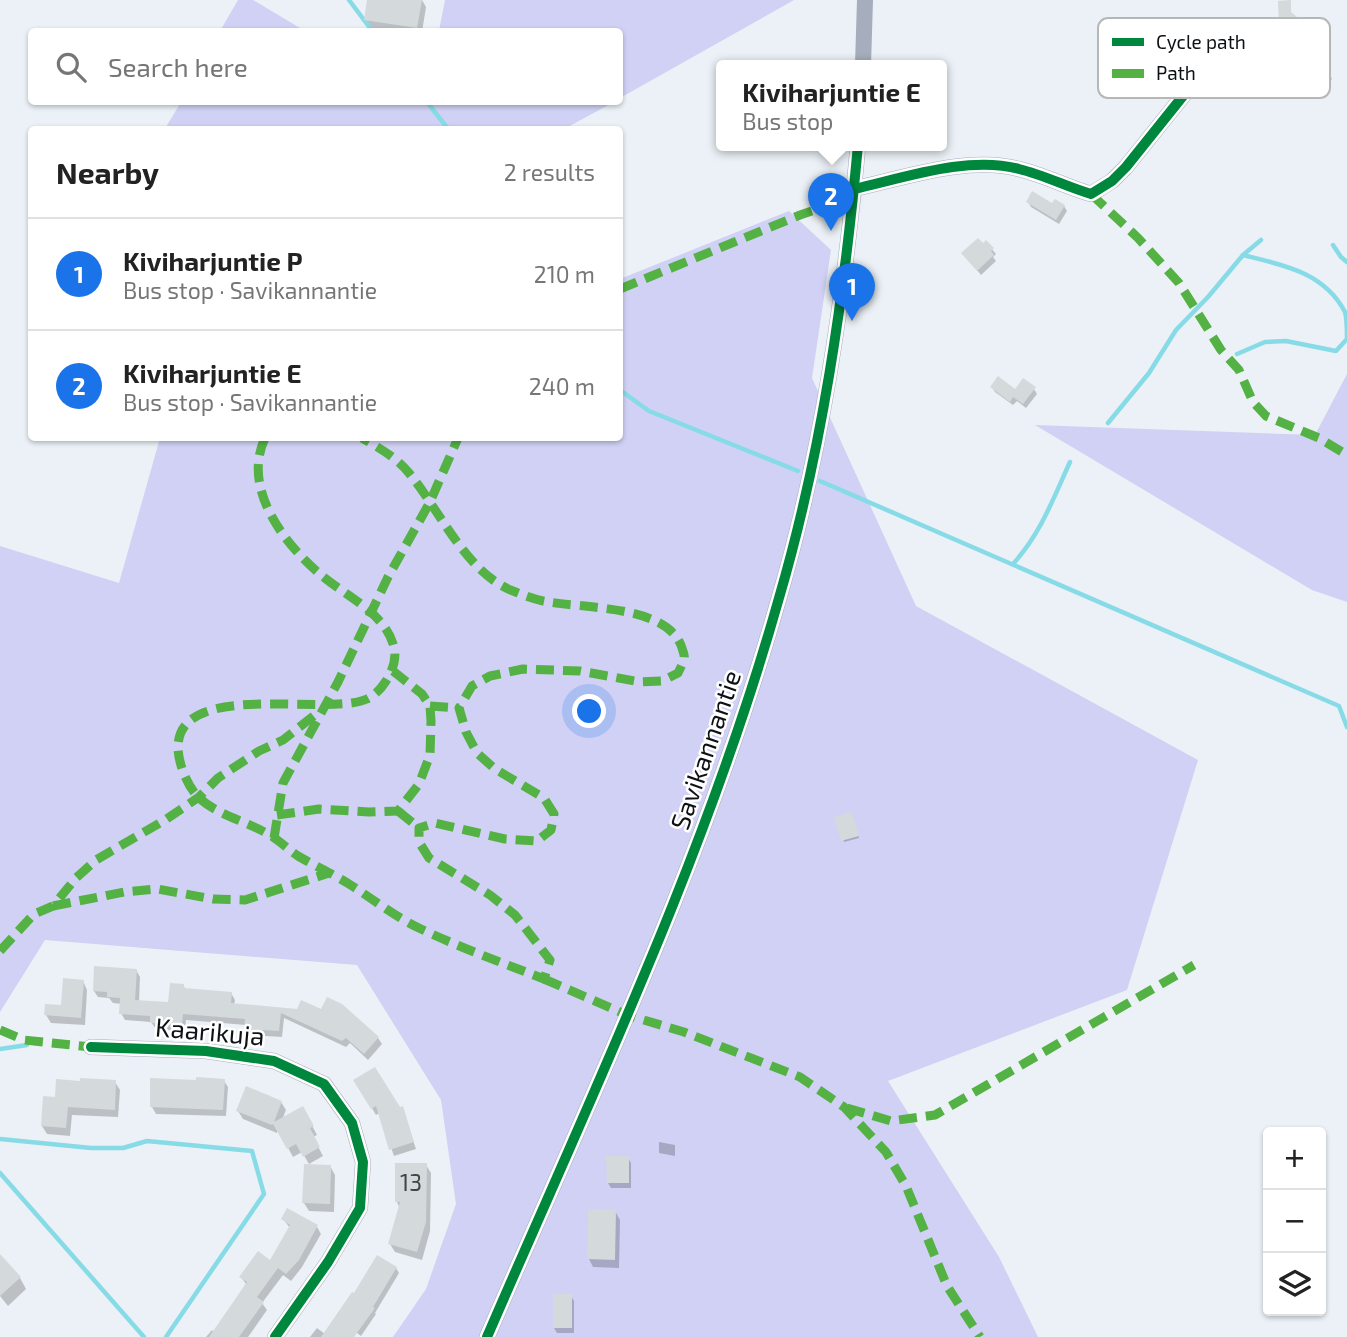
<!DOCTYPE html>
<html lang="en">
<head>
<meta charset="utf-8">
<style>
	body { margin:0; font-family:"Exo 2",sans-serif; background:#f2f2f2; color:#222 }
	.controls { position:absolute; right:21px; bottom:21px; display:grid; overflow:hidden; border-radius:7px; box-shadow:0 2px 5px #0004 }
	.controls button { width:63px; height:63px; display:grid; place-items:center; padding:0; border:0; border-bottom:2px solid #e0e0e0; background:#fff; color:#222; font:35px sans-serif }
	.you { position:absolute; left:590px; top:712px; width:24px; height:24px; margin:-18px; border:5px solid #fff; border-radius:50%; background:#1a73e8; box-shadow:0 0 0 10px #1a73e833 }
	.badge { display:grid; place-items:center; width:46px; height:46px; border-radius:50%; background:#1a73e8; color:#fff; font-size:23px; font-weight:700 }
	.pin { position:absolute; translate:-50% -58px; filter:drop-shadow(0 2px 4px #0008) }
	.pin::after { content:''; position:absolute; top:37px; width:24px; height:21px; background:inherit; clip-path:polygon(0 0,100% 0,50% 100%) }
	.popup { position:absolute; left:716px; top:60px; width:231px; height:91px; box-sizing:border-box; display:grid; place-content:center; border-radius:7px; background:#fff; filter:drop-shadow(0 2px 5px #0005); font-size:23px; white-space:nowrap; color:#767676 }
	.popup b { font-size:26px; color:#222 }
	.popup::after { content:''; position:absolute; left:50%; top:100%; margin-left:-14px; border:14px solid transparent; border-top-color:#fff }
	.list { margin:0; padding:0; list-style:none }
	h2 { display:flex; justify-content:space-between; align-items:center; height:91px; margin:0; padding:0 28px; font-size:30px }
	h2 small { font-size:23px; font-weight:400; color:#767676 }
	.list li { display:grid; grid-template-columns:46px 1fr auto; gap:21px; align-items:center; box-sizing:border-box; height:112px; padding:0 28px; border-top:2px solid #e0e0e0 }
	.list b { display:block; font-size:26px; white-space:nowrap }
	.list p { margin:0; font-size:23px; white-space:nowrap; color:#767676 }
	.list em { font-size:23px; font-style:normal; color:#767676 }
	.icon { flex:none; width:38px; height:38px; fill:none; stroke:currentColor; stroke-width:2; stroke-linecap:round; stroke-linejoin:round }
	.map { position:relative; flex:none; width:1347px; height:1337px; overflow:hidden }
	.search { position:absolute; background:#fff; box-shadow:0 2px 5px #0004; left:28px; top:28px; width:595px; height:77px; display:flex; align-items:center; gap:18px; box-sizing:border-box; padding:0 24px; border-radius:7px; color:#767676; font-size:26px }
	.panel { position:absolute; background:#fff; box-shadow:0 2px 5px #0004; left:28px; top:126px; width:595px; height:315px; border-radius:7px }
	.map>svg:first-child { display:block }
</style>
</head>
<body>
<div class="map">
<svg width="1347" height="1337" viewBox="0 0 1347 1337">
	<rect width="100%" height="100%" fill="#ebf1f6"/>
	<g fill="#d0d1f4">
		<path d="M238 0H253L305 31H220Z"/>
		<path d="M445 0H794L620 98V32L439 31Z"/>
		<path d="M181 102H614L564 129 172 130 166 127Z"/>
		<path d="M789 211 831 250 812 378 916 606 1198 760 1127 990 888 1081 999 1257 1038 1337H393L426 1289 456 1204 441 1100 357 965 45 940 0 1012V546L119 583 160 438H620V279Z"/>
		<path d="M1347 374V602L1312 590 1035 425 1315 435Z"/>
	</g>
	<g fill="#0003">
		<path d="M369 0H422L426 7 422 32H395L371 28 366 19Z"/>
		<path d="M1291 4V14L1297 20 1287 31 1282 27Z"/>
		<path d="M1268 29 1279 41 1272 49H1265L1251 36 1266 32Z"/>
		<path d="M1298 72 1330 74 1332 79 1321 93 1301 77Z"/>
		<path d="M1028 202 1064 206 1067 211 1059 224 1031 207Z"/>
		<path d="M986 242 996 254 993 257 996 261 981 275 967 258Z"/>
		<path d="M992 387 1015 391 1034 389 1037 394 1026 408 1017 401 1013 405 995 392Z"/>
		<path d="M852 816 859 838 844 842 836 818Z"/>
		<path d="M136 970 140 977 139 1002 170 1004 183 985 186 990 231 993 235 1000 234 1005 298 1010 378 1038 382 1044 368 1060 350 1043 346 1047 284 1018 282 1037 250 1035 246 1025 186 1020 185 1031 156 1029 151 1022 125 1020 121 1013 122 1004 113 1003 109 998 98 997 94 991Z"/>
		<path d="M83 981 87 990 85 1025 51 1023 46 1015 63 1006Z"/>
		<path d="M224 1081 228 1087 226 1116 156 1114 152 1107Z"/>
		<path d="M356 1081 399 1109 402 1108 416 1149 394 1156 379 1113 376 1115Z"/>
		<path d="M115 1082 120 1090 118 1117 72 1115 70 1136 47 1134 42 1126 56 1099Z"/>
		<path d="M281 1102 286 1110 282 1120 303 1109 317 1135 313 1137 323 1156 309 1164 302 1152 293 1157 278 1129 277 1133 243 1119 238 1111Z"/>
		<path d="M659 1142 675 1145V1156L659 1153Z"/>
		<path d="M628 1158 631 1163V1188H611L608 1183Z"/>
		<path d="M426 1165 431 1173 430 1231 422 1260 395 1252 390 1244 400 1209 397 1202Z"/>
		<path d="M330 1166 335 1175 334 1212 309 1211 304 1203Z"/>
		<path d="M288 1210 317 1227 321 1234 302 1267 291 1281 283 1275 262 1303 267 1310 248 1337H206L212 1330 214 1333 246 1284 241 1277 271 1262 290 1228 283 1219Z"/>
		<path d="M615 1211 620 1220 619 1268 593 1267 589 1259Z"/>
		<path d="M0 1256 20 1278 26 1289 8 1306 0 1296Z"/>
		<path d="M396 1268 399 1273 375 1313 376 1314 361 1336 349 1327 342 1337H310L317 1328 325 1334 354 1296Z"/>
		<path d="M571 1296 574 1301V1333H557L554 1328Z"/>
	</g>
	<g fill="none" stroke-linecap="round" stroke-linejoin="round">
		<g stroke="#86dbe7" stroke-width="4.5">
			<path d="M349 0 373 32"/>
			<path d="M427 102 449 130"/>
			<path d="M1333 245 1341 257 1347 262"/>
			<path d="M1237 354 1265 342 1286 341 1336 351 1347 339C1347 331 1347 319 1345 312 1324 272 1283 265 1243 255"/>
			<path d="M620 390 649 411 798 471"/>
			<path d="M1108 423 1149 373 1176 330 1208 297 1243 255 1261 240"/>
			<path d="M820 481 1339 706 1347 727"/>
			<path d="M1013 564C1041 533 1053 499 1070 462"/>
			<path d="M0 1049 27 1045"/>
			<path d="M0 1139 91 1148H123L147 1141 252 1151 264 1194 166 1337"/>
			<path d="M0 1173 144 1337"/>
		</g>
	</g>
	<g fill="#d4d9dc">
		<path d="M367 0H422L417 28 364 20Z"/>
		<path d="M1291 0V12L1297 17 1285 30 1279 25 1278 1Z"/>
		<path d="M1259 24 1265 30 1268 27 1277 35 1269 44 1260 45 1249 35Z"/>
		<path d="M1308 56 1331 73 1318 90 1296 72Z"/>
		<path d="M1032 191 1052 203 1055 199 1065 205 1056 220 1026 202Z"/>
		<path d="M978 238 983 243 986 240 994 248 991 251 994 255 977 271 961 253Z"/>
		<path d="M998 376 1015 389 1023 378 1036 387 1023 404 1013 397 1010 402 990 387Z"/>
		<path d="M852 812 859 836 841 841 834 817Z"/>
		<path d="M94 966 137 969 135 1000 168 1002 170 983 184 984V988L232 992 231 1003 297 1009 301 1000 321 1009 327 997 342 1004 379 1037 364 1054 346 1038 342 1041 281 1013 279 1031 244 1029 245 1019 183 1014 182 1025 150 1023V1016L119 1014 120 998 107 997V992L93 991Z"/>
		<path d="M63 978 84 980 81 1018 44 1015 45 1004 61 1005Z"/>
		<path d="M375 1067 400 1107 403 1106 414 1142 389 1150 376 1106 371 1109 353 1080Z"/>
		<path d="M196 1077 225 1079 223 1110 150 1107V1078L196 1080Z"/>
		<path d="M80 1078 116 1080 115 1110 68 1107 66 1128 41 1126 43 1096 55 1097 56 1079 80 1081Z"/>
		<path d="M246 1086 282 1101 274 1122 303 1106 314 1126 310 1128 320 1147 303 1157 296 1144 287 1149 273 1124 272 1125 236 1111Z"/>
		<path d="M606 1156H629V1183H607Z"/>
		<path d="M395 1163H427L426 1222 417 1252 388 1244 400 1202H395Z"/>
		<path d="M304 1164 331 1165 330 1204 302 1203Z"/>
		<path d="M287 1208 318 1225 299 1260 286 1274 278 1268 257 1297 264 1302 239 1337H209L247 1282 239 1277 258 1251 270 1260 290 1225 281 1219Z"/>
		<path d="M588 1209 616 1210 615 1260 587 1259Z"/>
		<path d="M0 1254 21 1277 0 1296Z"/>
		<path d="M377 1255 397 1267 373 1307 375 1308 354 1337H321L352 1292 354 1293Z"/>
		<rect x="553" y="1294" width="19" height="34"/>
	</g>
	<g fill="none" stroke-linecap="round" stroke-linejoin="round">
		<g stroke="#a6adbc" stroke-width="16">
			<path d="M863 65 865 0"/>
			<path d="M854 189C903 178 969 155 1019 169 1044 175 1067 187 1091 194L1112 181 1126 167 1203 71C1229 53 1257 55 1287 55"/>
			<path d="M91 1047 206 1051 274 1061 324 1084 352 1123 363 1162 360 1208 328 1262 275 1337"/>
			<path d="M487 1337C592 1094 707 854 779 598 822 451 844 298 858 145"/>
		</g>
		<g stroke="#54b144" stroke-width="9" stroke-dasharray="18 9" stroke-linecap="butt">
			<path d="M1091 194 1138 238 1179 283 1221 350 1239 370 1253 402 1266 416 1319 438 1347 455"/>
			<path d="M620 289 800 215 853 197"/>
			<path d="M265 438C242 487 282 542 320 574 345 596 385 612 394 647 397 659 392 672 386 681 381 689 375 695 367 699 327 717 176 678 178 749 179 765 187 785 198 797 218 816 250 822 273 837 282 843 289 850 298 856 315 866 333 874 349 884 373 899 395 917 421 929 461 948 503 963 544 979L550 960 515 915 490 895 429 858 419 842V828L435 823 505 839 537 841 551 830 554 814 544 798 495 769 477 753 466 732 459 708 472 686 490 676 523 669 580 671 640 682 662 681 678 673C680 669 683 663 684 659 685 655 683 652 682 648 668 604 582 609 543 601 533 599 523 595 513 591 466 573 439 509 409 473 396 457 379 448 362 438"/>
			<path d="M430 706 459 708"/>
			<path d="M398 811 419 828"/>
			<path d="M277 815 319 809 369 812 398 811 419 784 430 755 431 721 430 706 422 694 393 671"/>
			<path d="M274 838 283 783 338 682 388 577 430 502 458 438"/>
			<path d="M53 906 124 892 157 889 213 899 245 900 329 873"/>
			<path d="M0 951 34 914 53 906 76 878 96 860 165 820 199 797 218 778 259 751 283 740 316 714"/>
			<path d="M544 979 627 1015 684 1032 800 1077 844 1107 886 1152 906 1186 947 1286 980 1337"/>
			<path d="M0 1030 24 1040 91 1047"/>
			<path d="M847 1108 891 1121 935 1115 1194 965"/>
		</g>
		<g stroke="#fff" stroke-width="15">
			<g id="cycleway">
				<path d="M854 189C903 178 969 155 1019 169 1044 175 1067 187 1091 194L1112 181 1126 167 1203 71C1229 53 1257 55 1287 55"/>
				<path d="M91 1047 206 1051 274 1061 324 1084 352 1123 363 1162 360 1208 328 1262 275 1337"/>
				<path d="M487 1337C592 1094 707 854 779 598 822 451 844 298 858 145"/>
			</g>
		</g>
		<use href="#cycleway" stroke="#00873e" stroke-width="10"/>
	</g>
	<g text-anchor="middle" stroke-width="5" stroke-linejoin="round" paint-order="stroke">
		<g font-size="23" fill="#414548">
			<text x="411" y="1191">13</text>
		</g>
		<g font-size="26" fill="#0d1114" stroke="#fff">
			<text transform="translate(706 750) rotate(-71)" y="9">Savikannantie</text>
			<text transform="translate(210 1032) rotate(5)" y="9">Kaarikuja</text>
		</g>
	</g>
	<rect x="1098" y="18" width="232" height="80" rx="10" fill="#fff" stroke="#b6b8b8" stroke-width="2"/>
	<rect x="1112" y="38" width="32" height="8" fill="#00873e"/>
	<rect x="1112" y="69" width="32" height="9" fill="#54b144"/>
	<g font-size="19" fill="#0d1114">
		<text x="1156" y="49">Cycle path</text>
		<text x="1156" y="80">Path</text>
	</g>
</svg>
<div class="controls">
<button>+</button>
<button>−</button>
<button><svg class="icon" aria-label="layers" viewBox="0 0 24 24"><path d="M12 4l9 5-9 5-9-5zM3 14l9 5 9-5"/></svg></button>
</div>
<div class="you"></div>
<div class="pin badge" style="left:852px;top:321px">1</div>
<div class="pin badge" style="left:831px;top:231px">2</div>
<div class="popup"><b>Kiviharjuntie E</b>Bus stop</div>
<div class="search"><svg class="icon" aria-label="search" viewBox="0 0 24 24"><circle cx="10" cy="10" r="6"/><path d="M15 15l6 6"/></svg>Search here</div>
<section class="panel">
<h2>Nearby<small>2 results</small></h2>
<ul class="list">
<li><span class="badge">1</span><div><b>Kiviharjuntie P</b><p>Bus stop · Savikannantie</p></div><em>210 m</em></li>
<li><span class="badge">2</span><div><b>Kiviharjuntie E</b><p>Bus stop · Savikannantie</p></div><em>240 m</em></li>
</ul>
</section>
</div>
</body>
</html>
